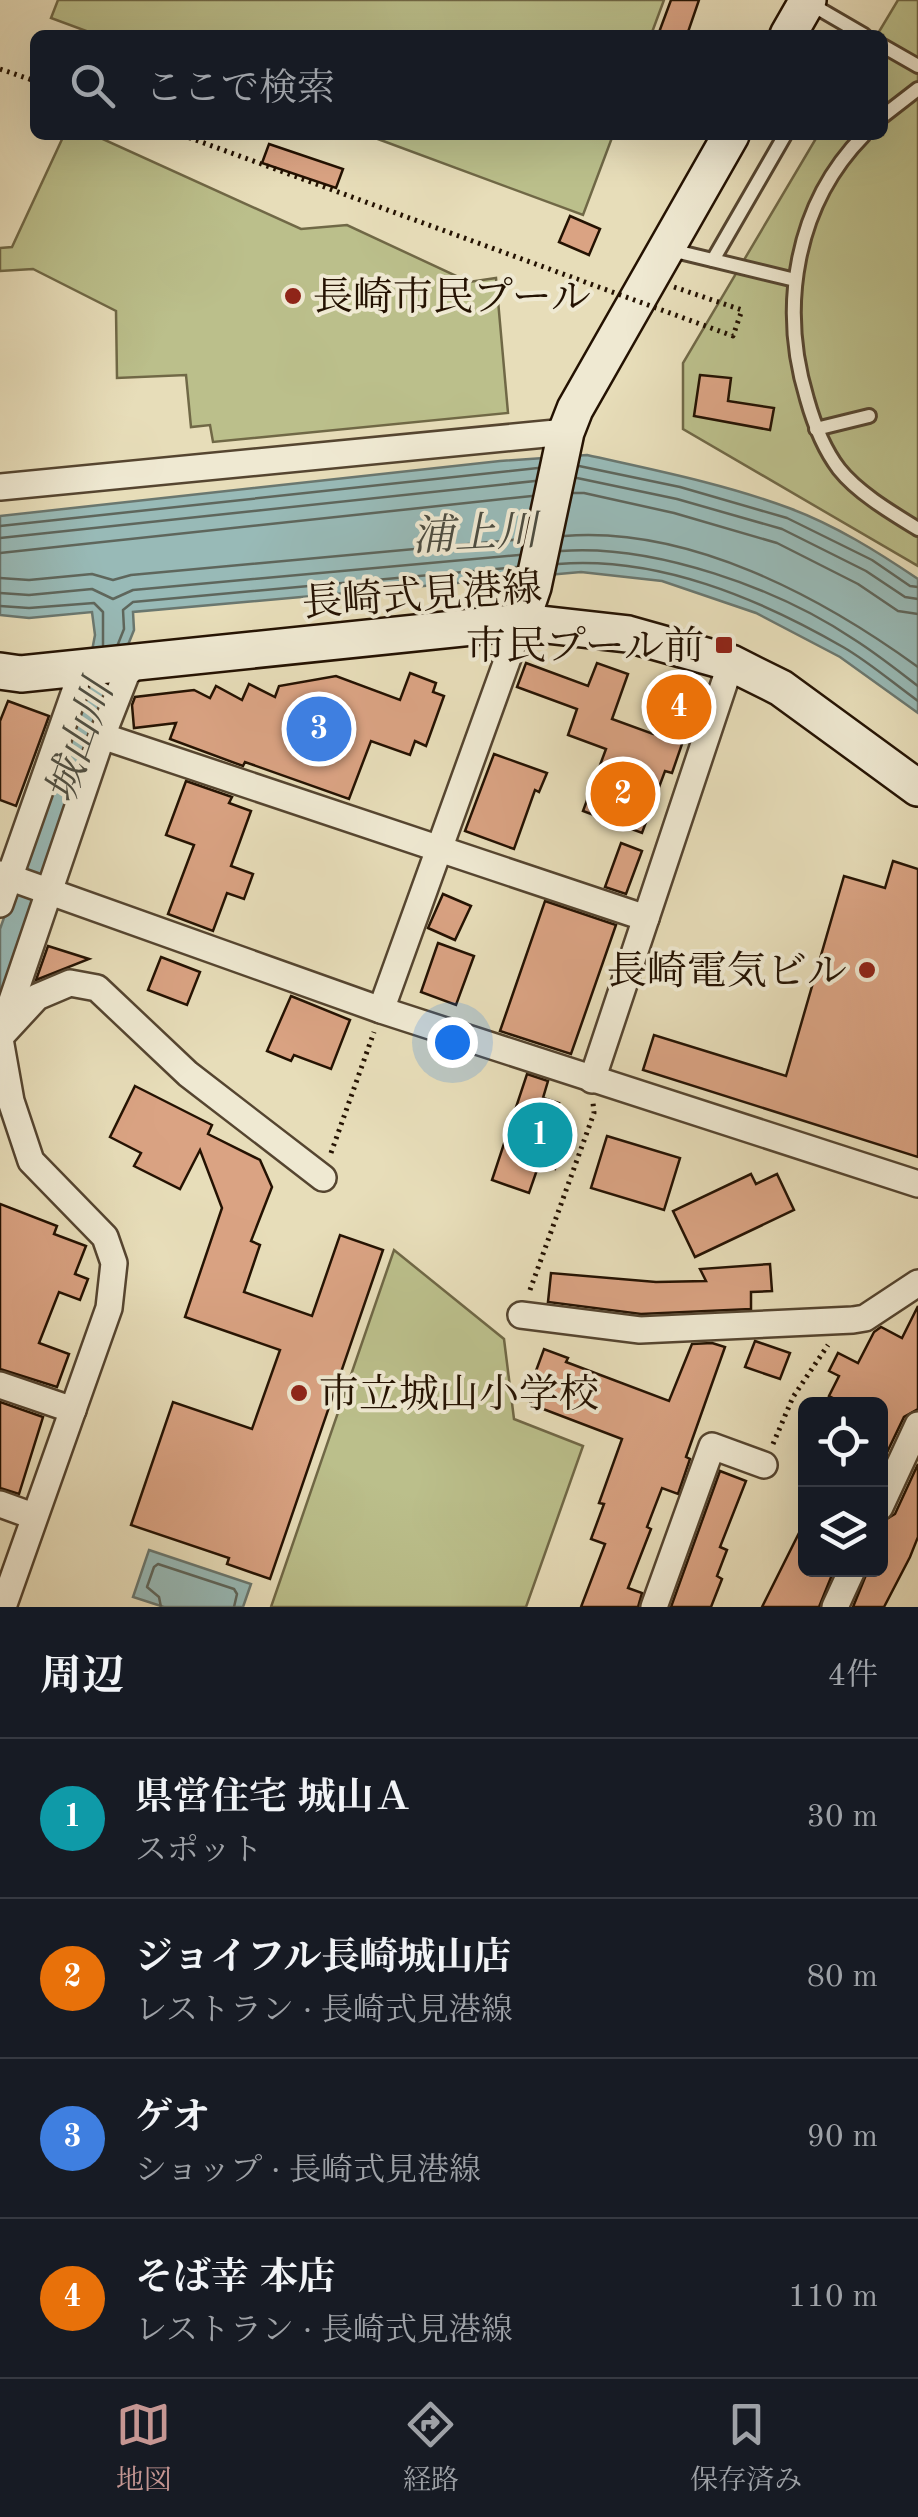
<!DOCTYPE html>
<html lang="ja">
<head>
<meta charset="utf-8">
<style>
	body { margin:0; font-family:"Old Standard TT","Noto Serif JP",serif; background:#20242c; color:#f1f3f6 }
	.controls { position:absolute; right:30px; bottom:30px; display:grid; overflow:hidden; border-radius:15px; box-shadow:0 10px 40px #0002 }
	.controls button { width:90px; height:90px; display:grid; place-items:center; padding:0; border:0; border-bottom:2px solid #363941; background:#171b24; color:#f1f3f6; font:50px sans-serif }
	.you { position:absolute; left:452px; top:1042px; width:35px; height:35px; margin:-25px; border:8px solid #fff; border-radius:50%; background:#1a73e8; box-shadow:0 0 0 15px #1a73e833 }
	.badge { display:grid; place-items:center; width:65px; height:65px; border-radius:50%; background:#c59692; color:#fff; font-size:32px; font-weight:700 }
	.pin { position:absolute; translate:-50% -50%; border:5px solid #fff; box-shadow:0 2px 10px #0006 }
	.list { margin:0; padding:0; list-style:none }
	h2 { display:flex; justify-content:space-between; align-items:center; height:130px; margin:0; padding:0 40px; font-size:42px }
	h2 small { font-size:32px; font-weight:400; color:#9ea1a6 }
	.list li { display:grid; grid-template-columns:65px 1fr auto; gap:30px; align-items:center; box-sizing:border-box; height:160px; padding:0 40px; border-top:2px solid #363941 }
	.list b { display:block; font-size:38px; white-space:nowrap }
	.list p { margin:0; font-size:32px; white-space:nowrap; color:#9ea1a6 }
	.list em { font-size:32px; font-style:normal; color:#9ea1a6 }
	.icon { flex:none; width:55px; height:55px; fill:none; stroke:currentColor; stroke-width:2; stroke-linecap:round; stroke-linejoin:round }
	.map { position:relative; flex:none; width:918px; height:1607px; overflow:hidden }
	.search { position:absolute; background:#171b24; box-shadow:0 10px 40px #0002; left:30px; right:30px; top:30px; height:110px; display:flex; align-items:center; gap:25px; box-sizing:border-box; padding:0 35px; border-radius:15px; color:#9ea1a6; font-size:38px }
	.sheet { height:770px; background:#171b24 }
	nav { display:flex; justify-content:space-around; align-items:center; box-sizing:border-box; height:140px; border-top:2px solid #363941; background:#171b24; font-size:28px; color:#9ea1a6 }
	nav a { display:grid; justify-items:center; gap:5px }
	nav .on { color:#c59692 }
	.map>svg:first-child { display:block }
</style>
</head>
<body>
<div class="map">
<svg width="918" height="1607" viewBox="0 0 918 1607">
	<rect width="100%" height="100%" fill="#e7ddb9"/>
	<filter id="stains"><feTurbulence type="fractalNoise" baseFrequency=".002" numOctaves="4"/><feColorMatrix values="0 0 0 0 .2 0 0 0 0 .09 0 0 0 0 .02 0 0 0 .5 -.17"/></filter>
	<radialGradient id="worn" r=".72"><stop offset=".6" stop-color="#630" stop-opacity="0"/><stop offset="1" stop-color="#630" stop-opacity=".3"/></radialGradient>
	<g fill="#bbbf8b" stroke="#706846" stroke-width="2.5">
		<path d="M58 0H664L651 35H97L51 18Z"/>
		<path d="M898 0H918V566L683 429V363L818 135H883V35H877Z"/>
		<path d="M64 135H94L301 229 347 225 469 282 496 278 508 413 213 442 210 425 191 427 186 375 117 378 116 311 33 269 0 271V248L12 247Z"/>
		<path d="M367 135H613L583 215Z"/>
		<path d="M394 1250 504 1339 514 1419 583 1446 526 1607H271Z"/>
	</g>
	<g fill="#98bab7" stroke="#6a776f" stroke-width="2.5">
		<path d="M587 455C654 470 725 484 789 508 835 525 878 552 918 579V713L840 657 756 613 662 581 581 572 133 612 134 630 94 729 0 998V929L84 693 95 635 92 612 29 618 0 615V516L500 461Z"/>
		<path d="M149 1550 251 1584 243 1607H164L133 1597Z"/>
	</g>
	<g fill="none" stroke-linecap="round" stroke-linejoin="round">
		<g stroke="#5e665c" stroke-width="2.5">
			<path d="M579 466 680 487 787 518 872 560 910 586 918 587"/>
			<path d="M577 478 677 499 782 529 866 571 905 597 918 599"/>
			<path d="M573 493H584L674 513 777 543 858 584 898 611 918 614"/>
			<path d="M0 526 538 468"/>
			<path d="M564 536C689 526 820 596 918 667"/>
			<path d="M0 538 535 481"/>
			<path d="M561 551C654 544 778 588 855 640 877 654 897 670 918 686"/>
			<path d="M0 553 532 496"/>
			<path d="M558 564C658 556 758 598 843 647 869 662 893 683 918 701"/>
			<path d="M0 578 29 580 92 574 113 580 131 575 523 539"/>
			<path d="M0 593 29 595 92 589 113 599 133 590 519 555"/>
			<path d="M0 606 29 608 94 603 103 612V645"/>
			<path d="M118 644 124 629 123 610 133 602 517 567"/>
			<path d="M161 1607 159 1597 147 1587 154 1567 158 1564 234 1589 237 1594 234 1607"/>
		</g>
	</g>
	<g fill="#daa383" stroke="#241202" stroke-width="2.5">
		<path d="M671 0H699L687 35H658Z"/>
		<path d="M269 144 343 169 336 188 262 163Z"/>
		<path d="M570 216 600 229 589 255 559 242Z"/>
		<path d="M700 375 731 378 728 401 774 408 770 430 694 416Z"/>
		<path d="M526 663 588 686 597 663 628 674 612 719 653 734 674 679 701 689 672 773 665 771 642 833 583 811 606 749 568 735 577 709 517 687Z"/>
		<path d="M410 673 436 683 433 692 444 696 426 746 415 741 410 755 371 741 349 799 245 762 243 766 170 739 176 723 134 728 132 705 135 697 194 690 210 698 216 686 242 700 249 684 275 697 279 686 336 676 400 700Z"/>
		<path d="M8 701 49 716 16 806 0 800V721Z"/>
		<path d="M494 754 547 773 539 792 535 790 514 849 465 831Z"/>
		<path d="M186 781 232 797 229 803 251 811 231 866 253 874 244 899 227 893 213 931 168 914 194 845 166 835Z"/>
		<path d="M621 843 642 851 626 894 605 887Z"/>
		<path d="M893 861 918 869V1157L643 1070 654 1035 786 1076 844 876 885 888Z"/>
		<path d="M443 894 471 906 455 940 428 928Z"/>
		<path d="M545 901 616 925 571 1054 500 1031Z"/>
		<path d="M438 943 474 956 456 1005 421 992Z"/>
		<path d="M48 946 89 959 36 980Z"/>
		<path d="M161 957 200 972 187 1005 148 990Z"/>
		<path d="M291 996 350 1020 331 1069 294 1055 291 1061 267 1051Z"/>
		<path d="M527 1074 548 1081 543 1098 559 1103 549 1132 565 1137 555 1169 539 1164 529 1193 492 1180Z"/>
		<path d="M135 1086 212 1125 208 1134 260 1160 272 1187 251 1241 260 1245 244 1292 312 1316 340 1235 383 1250 270 1579 227 1564 229 1558 131 1525 173 1402 252 1429 280 1350 185 1317 222 1208 200 1150 180 1189 134 1166 141 1153 110 1137Z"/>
		<path d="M607 1136 680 1158 664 1210 591 1188Z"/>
		<path d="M751 1174 756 1184 777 1174 794 1210 695 1257 673 1211Z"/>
		<path d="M0 1204 57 1226 54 1234 86 1246 75 1274 88 1279 80 1300 59 1292 39 1343 69 1354 57 1387 0 1369Z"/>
		<path d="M770 1264 772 1291 751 1292V1309L641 1314 548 1302 551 1273 656 1282 706 1281 700 1269Z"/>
		<path d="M918 1306V1409L904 1417 880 1467V1404H845L829 1396 839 1376 829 1371 838 1353 858 1363 874 1332 881 1327 902 1338Z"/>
		<path d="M755 1341 790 1353 780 1379 745 1367Z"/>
		<path d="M712 1343 725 1347 686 1457 690 1459 678 1494 662 1488 647 1527 651 1529 628 1588 642 1593 638 1607H581L605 1544 591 1539 604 1504 599 1503 622 1439 530 1404 539 1382 533 1379 544 1349 568 1358 566 1362 669 1401 692 1344Z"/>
		<path d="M0 1402 43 1417 19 1494 0 1488Z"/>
		<path d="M918 1464V1537L910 1557 884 1607H853L868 1570H880V1523L895 1514Z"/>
		<path d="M720 1471 746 1481 720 1547 727 1550 717 1576 722 1579 711 1607H671Z"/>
		<path d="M806 1519V1570H834L819 1607H762Z"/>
	</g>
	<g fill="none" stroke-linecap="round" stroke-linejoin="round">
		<g stroke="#554530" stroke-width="18">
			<g id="lane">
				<path d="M809 3 864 35"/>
				<path d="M883 46 918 66"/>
				<path d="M883 116 918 89"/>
				<path d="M864 135C795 205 779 307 807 399 814 424 823 448 839 469 858 493 892 513 918 529"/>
				<path d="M671 250 795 280"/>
				<path d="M713 260 785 135"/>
				<path d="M816 429 869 416"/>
			</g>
		</g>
		<g stroke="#554530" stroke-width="30">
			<g id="street">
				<path d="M0 487 566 432"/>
				<path d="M102 736 646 918"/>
				<path d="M0 874 381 1010 918 1184"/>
				<path d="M0 904 75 691 77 666"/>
				<path d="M381 1010 521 622"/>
				<path d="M3 1027 102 736 126 675 137 662"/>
				<path d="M0 1037 37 997 70 983 97 988 188 1074 323 1178"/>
				<path d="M0 1039 11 1101 31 1161 105 1237 114 1263 109 1308 3 1607"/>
				<path d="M592 1080 731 663"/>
				<path d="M521 1315 640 1330 853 1320 865 1318 918 1283"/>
				<path d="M0 1385 73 1410"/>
				<path d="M0 1504 33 1516"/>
				<path d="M880 1507 918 1425"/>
				<path d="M654 1607 712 1446 764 1465"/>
				<path d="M835 1607 852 1570"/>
			</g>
		</g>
		<g stroke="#241202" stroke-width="40">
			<g id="secondary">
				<path d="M788 35 808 0"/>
				<path d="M521 622 533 587 566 432 575 409 731 135"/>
				<path d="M0 671 21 674 521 622 628 634 731 663 781 688 918 788"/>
			</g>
		</g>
		<g stroke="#241202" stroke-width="5" stroke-dasharray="2.5 5" stroke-linecap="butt">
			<path d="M0 69 35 81"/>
			<path d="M674 287 742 310"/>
			<path d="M331 1153 374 1032"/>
			<path d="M530 1290 594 1113 593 1103"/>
			<path d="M773 1444 793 1397 828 1345"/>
		</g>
		<use href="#lane" stroke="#efe9d2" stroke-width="12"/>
		<use href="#street" stroke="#efe9d2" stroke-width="25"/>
		<use href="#secondary" stroke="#efe9d2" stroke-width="35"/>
		<path stroke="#241202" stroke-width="5" stroke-dasharray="2.5 5" stroke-linecap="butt" d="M182 135 733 336 742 310"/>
	</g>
	<g fill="#8f2418" stroke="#efe9d2" stroke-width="4">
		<circle cx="293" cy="296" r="10"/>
		<rect x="714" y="635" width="20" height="20" rx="5"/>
		<circle cx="867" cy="970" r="10"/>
		<circle cx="299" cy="1393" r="10"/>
	</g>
	<g text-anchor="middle" stroke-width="8" stroke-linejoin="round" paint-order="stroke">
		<g font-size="40" fill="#241202" stroke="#efe9d2" text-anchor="start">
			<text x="313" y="310">長崎市民プール</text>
			<text x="704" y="659" text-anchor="end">市民プール前</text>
			<text x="847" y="984" text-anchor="end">長崎電気ビル</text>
			<text x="319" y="1407">市立城山小学校</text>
		</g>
		<g font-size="40" fill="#241202" stroke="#efe9d2">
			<text transform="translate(422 594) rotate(-4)" y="14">長崎式見港線</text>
		</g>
		<g font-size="42" font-style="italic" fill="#4d4d41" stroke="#efe9d2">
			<text transform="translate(475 532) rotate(-3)" y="15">浦上川</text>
			<text transform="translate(78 741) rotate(-71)" y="15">城山川</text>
		</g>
	</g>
	<rect width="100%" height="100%" filter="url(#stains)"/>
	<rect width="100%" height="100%" fill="url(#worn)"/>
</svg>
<div class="controls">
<button><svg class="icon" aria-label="locate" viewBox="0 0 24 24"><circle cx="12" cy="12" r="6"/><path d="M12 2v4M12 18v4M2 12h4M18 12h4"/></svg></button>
<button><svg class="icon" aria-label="layers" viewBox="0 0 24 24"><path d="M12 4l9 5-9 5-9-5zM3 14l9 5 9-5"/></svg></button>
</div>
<div class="you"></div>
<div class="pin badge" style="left:540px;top:1135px;background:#0f9aa8">1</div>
<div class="pin badge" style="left:623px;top:794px;background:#e8710a">2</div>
<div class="pin badge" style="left:319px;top:729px;background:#3f7fe0">3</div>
<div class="pin badge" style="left:679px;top:707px;background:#e8710a">4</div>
<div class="search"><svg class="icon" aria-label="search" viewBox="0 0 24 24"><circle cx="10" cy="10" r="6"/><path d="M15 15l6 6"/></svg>ここで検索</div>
</div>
<section class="sheet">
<h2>周辺<small>4件</small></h2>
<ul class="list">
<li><span class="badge" style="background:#0f9aa8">1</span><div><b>県営住宅 城山Ａ</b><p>スポット</p></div><em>30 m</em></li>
<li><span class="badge" style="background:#e8710a">2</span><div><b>ジョイフル長崎城山店</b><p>レストラン · 長崎式見港線</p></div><em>80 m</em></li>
<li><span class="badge" style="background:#3f7fe0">3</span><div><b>ゲオ</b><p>ショップ · 長崎式見港線</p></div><em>90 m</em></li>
<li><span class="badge" style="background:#e8710a">4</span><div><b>そば幸 本店</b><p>レストラン · 長崎式見港線</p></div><em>110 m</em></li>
</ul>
</section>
<nav>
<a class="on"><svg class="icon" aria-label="map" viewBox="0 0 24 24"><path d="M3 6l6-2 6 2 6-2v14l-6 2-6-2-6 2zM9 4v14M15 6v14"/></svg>地図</a>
<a><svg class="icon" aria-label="directions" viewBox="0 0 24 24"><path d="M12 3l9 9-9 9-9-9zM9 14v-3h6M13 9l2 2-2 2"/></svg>経路</a>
<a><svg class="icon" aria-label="saved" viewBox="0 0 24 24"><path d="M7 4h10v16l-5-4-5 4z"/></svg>保存済み</a>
</nav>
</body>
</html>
